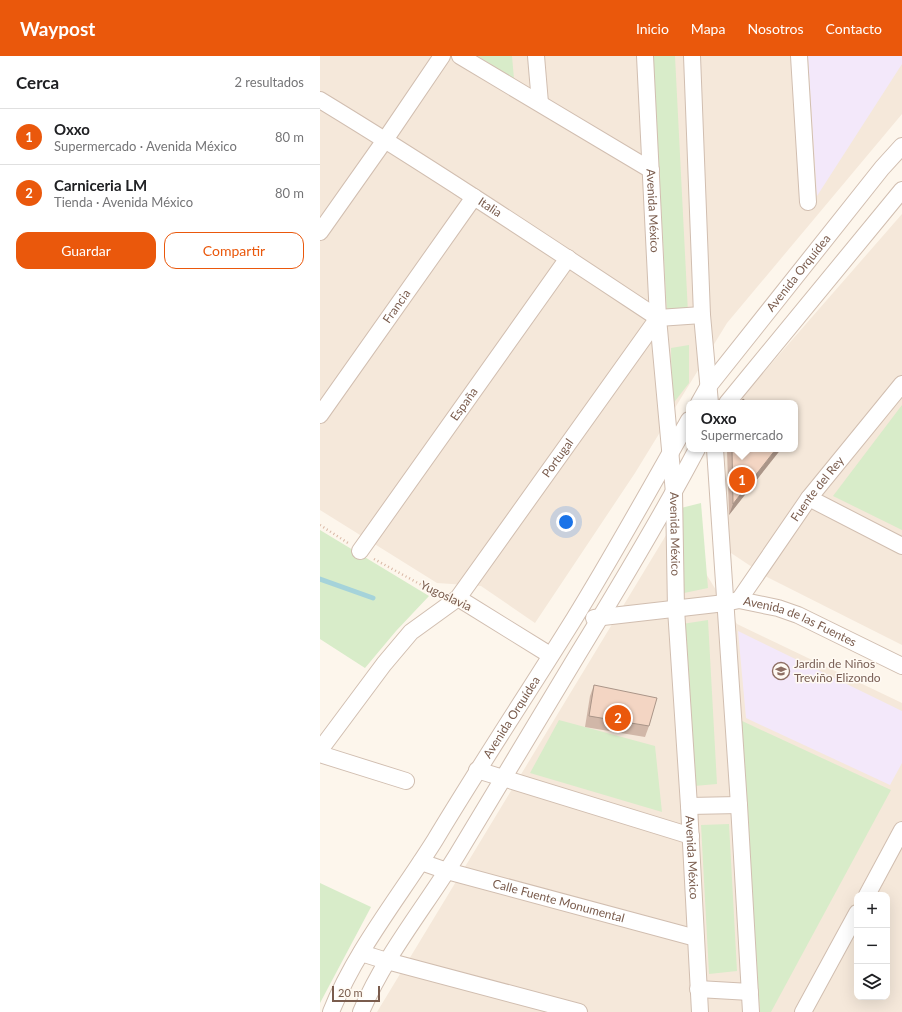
<!DOCTYPE html>
<html lang="es">
<head>
<meta charset="utf-8">
<style>
	body { margin:0; font-family:Lato,sans-serif; background:#f6f6f6; color:#202124 }
	.controls { position:absolute; right:12px; bottom:12px; display:grid; overflow:hidden; border-radius:8px; box-shadow:0 4px 16px #0002 }
	.controls button { width:36px; height:36px; display:grid; place-items:center; padding:0; border:0; border-bottom:1px solid #e0e0e0; background:#fff; color:#202124; font:20px sans-serif }
	.scale { position:absolute; left:12px; bottom:10px; width:48px; box-sizing:border-box; padding-left:4px; border:2px solid #7a5c4d; border-top:0; font-size:11px; line-height:14px; white-space:nowrap; color:#7a5c4d; -webkit-text-stroke:3px #fffaf3; paint-order:stroke }
	.you { position:absolute; left:246px; top:466px; width:14px; height:14px; margin:-10px; border:3px solid #fff; border-radius:50%; background:#1a73e8; box-shadow:0 0 0 6px #1a73e833 }
	.badge { display:grid; place-items:center; width:26px; height:26px; border-radius:50%; background:#ea580c; color:#fff; font-size:13px; font-weight:700 }
	.pin { position:absolute; translate:-50% -50%; border:2px solid #fff; box-shadow:0 1px 4px #0006 }
	.popup { position:absolute; left:366px; top:344px; width:112px; height:52px; box-sizing:border-box; display:grid; place-content:center; border-radius:8px; background:#fff; filter:drop-shadow(0 1px 3px #0005); font-size:13px; white-space:nowrap; color:#757577 }
	.popup b { font-size:15px; color:#202124 }
	.popup::after { content:''; position:absolute; left:50%; top:100%; margin-left:-8px; border:8px solid transparent; border-top-color:#fff }
	.list { margin:0; padding:0; list-style:none }
	h2 { display:flex; justify-content:space-between; align-items:center; height:52px; margin:0; padding:0 16px; font-size:17px }
	h2 small { font-size:13px; font-weight:400; color:#757577 }
	.list li { display:grid; grid-template-columns:26px 1fr auto; gap:12px; align-items:center; box-sizing:border-box; height:56px; padding:0 16px; border-top:1px solid #e0e0e0 }
	.list b { display:block; font-size:15px; white-space:nowrap }
	.list p { margin:0; font-size:13px; white-space:nowrap; color:#757577 }
	.list em { font-size:13px; font-style:normal; color:#757577 }
	.actions { display:flex; gap:8px; padding:12px 16px }
	.actions a { flex:1; padding:9px 0; border:1px solid #ea580c; border-radius:12px; text-align:center; font-size:14px; color:#ea580c }
	.actions .main { background:#ea580c; color:#fff }
	.icon { flex:none; width:22px; height:22px; fill:none; stroke:currentColor; stroke-width:2; stroke-linecap:round; stroke-linejoin:round }
	.map { position:relative; flex:none; width:582px; height:956px; overflow:hidden }
	header { display:flex; align-items:center; gap:24px; box-sizing:border-box; height:56px; padding:0 20px; background:#ea580c; color:#fff }
	header strong { font-size:19px }
	nav { display:flex; gap:22px; margin-inline-start:auto; font-size:14px }
	main { display:flex }
	aside { flex:1; background:#fff }
	.map>svg:first-child { display:block }
</style>
</head>
<body>
<header>
<strong>Waypost</strong>
<nav><a>Inicio</a><a>Mapa</a><a>Nosotros</a><a>Contacto</a></nav>
</header>
<main>
<aside>
<h2>Cerca<small>2 resultados</small></h2>
<ul class="list">
<li><span class="badge">1</span><div><b>Oxxo</b><p>Supermercado · Avenida México</p></div><em>80 m</em></li>
<li><span class="badge">2</span><div><b>Carniceria LM</b><p>Tienda · Avenida México</p></div><em>80 m</em></li>
</ul>
<div class="actions"><a class="main">Guardar</a><a>Compartir</a></div>
</aside>
<div class="map">
<svg width="582" height="956" viewBox="0 0 582 956">
	<rect width="100%" height="100%" fill="#fdf6ec"/>
	<g fill="#f5e8da" fill-rule="evenodd">
		<path d="M0 0H582V58L407 267 315 417 215 567 161 530 117 527 0 454Z"/>
		<path d="M582 158V589L447 521 405 493 400 393H475V347H417Z"/>
		<path d="M354 466 417 568 582 647V956H57ZM537 839H567V941H537Z"/>
	</g>
	<g fill="#f3e8fa">
		<path d="M488 0H582V8L497 140Z"/>
		<path d="M418 575 582 655V707L570 729 426 662Z"/>
	</g>
	<g fill="#d8ecc9">
		<path d="M158 0H192L194 23Z"/>
		<path d="M333 0H355L368 257 347 258Z"/>
		<path d="M369 289V327L352 349 351 292Z"/>
		<path d="M582 349V474L513 440Z"/>
		<path d="M381 447 388 532 364 537 357 453Z"/>
		<path d="M0 474 109 540 76 575 45 612 0 583Z"/>
		<path d="M388 564 397 728 374 730 362 568Z"/>
		<path d="M239 664 335 690 342 756 210 717Z"/>
		<path d="M420 664 571 734 451 956H440Z"/>
		<path d="M409 768 417 915 389 918 381 769Z"/>
		<path d="M0 827 51 851 0 947Z"/>
	</g>
	<g fill="none" stroke-linecap="round" stroke-linejoin="round">
		<path stroke="#a5d3da" stroke-width="5" d="M0 523 53 542"/>
		<g stroke="#d1beb0" stroke-width="18">
			<g id="minor">
				<path d="M140 0 331 114"/>
				<path d="M216 0 220 47"/>
				<path id="s1" d="M325 0 338 262 354 437 356 553 369 750 380 956"/>
				<path d="M372 0 382 259 390 347"/>
				<path d="M479 0 488 146"/>
				<path id="s2" d="M0 44C115 114 226 188 338 262"/>
				<path d="M0 176 65 84 122 0"/>
				<path d="M338 262 382 259"/>
				<path id="s3" d="M379 347 388 331 562 112 582 90"/>
				<path d="M407 347 582 134"/>
				<path id="s4" d="M0 359 154 141"/>
				<path d="M395 393 419 749 431 956"/>
				<path d="M489 442 582 490"/>
				<path id="s5" d="M40 495 248 202"/>
				<path d="M138 542 230 599"/>
				<path id="s6" d="M419 544 489 442 582 328"/>
				<path id="s7" d="M274 562 405 547 419 544 458 552 478 559 582 610"/>
				<path id="s8" d="M0 694 64 608 91 576 138 542 338 262"/>
				<path d="M0 698 86 725"/>
				<path d="M157 714 371 780"/>
				<path d="M369 750 419 749"/>
				<path id="s9" d="M101 806 127 815 376 882"/>
				<path d="M547 839 582 774"/>
				<path d="M41 897 67 905 259 956"/>
				<path d="M378 933 430 936"/>
				<path id="s10" d="M11 956C35 895 80 840 115 784 160 709 208 637 254 563 294 498 331 431 369 364"/>
				<path d="M41 956C65 899 105 851 137 799 177 732 218 665 258 598 299 531 340 463 377 393"/>
				<path d="M483 956 537 857"/>
			</g>
		</g>
		<g stroke="#d9b8a5" stroke-width="2.5" stroke-dasharray="1 3" stroke-linecap="butt">
			<path d="M0 469 28 487"/>
			<path d="M54 503 118 538"/>
		</g>
		<use href="#minor" stroke="#fff" stroke-width="16"/>
	</g>
	<g fill="#d1b7a8">
		<path d="M407 393H461L409 459Z"/>
		<path d="M274 629 329 670 325 681 265 671 270 640Z"/>
	</g>
	<path fill="#aa9588" d="M456 393H461L409 459 413 448Z"/>
	<g fill="#f3d5c3" stroke="#aa9588">
		<path d="M423 343 428 347H421Z"/>
		<path d="M412 393H456L413 448Z"/>
		<path d="M274 629 337 642 329 670 269 660Z"/>
	</g>
	<defs>
		<g id="school-ring" transform="scale(0.9)"><circle r="9.5" fill="#fffaf3" stroke="#8d6e63" stroke-width="1.5"/><path d="M0-5L7-2L0 1L-7-2ZM-4 1L0 2.5L4 1V4Q0 6-4 4Z" fill="#8d6e63"/></g>
	</defs>
	<g fill-rule="evenodd">
		<use href="#school-ring" x="461" y="615"/>
	</g>
	<g text-anchor="middle" stroke-width="3" stroke-linejoin="round" paint-order="stroke">
		<g font-size="12" fill="#7a5c4d" stroke="#fffaf3">
			<text dy="4" stroke="none"><textPath href="#s2" startOffset="201">Italia</textPath></text>
			<text dy="4" stroke="none"><textPath href="#s1" startOffset="155">Avenida México</textPath></text>
			<text dy="4" stroke="none"><textPath href="#s3" startOffset="164">Avenida Orquídea</textPath></text>
			<text dy="4" stroke="none"><textPath href="#s4" startOffset="133">Francia</textPath></text>
			<text dy="4" stroke="none"><textPath href="#s5" startOffset="180">España</textPath></text>
			<text dy="4" stroke="none"><textPath href="#s8" startOffset="379">Portugal</textPath></text>
			<text dy="4" stroke="none"><textPath href="#s6" startOffset="136">Fuente del Rey</textPath></text>
			<text dy="4" stroke="none"><textPath href="#s1" startOffset="479">Avenida México</textPath></text>
			<text transform="translate(126 540) rotate(25)" y="4">Yugoslavia</text>
			<text dy="4" stroke="none"><textPath href="#s7" startOffset="211">Avenida de las Fuentes</textPath></text>
			<text dy="4" stroke="none"><textPath href="#s10" startOffset="346">Avenida Orquídea</textPath></text>
			<text dy="4" stroke="none"><textPath href="#s1" startOffset="803">Avenida México</textPath></text>
			<text dy="4" stroke="none"><textPath href="#s9" startOffset="143">Calle Fuente Monumental</textPath></text>
		</g>
		<g font-size="12" fill="#785e54" stroke="#fffaf3" text-anchor="start">
			<text x="474" y="612">Jardin de Niños<tspan x="474" dy="14">Treviño Elizondo</tspan></text>
		</g>
	</g>
</svg>
<div class="controls">
<button>+</button>
<button>−</button>
<button><svg class="icon" aria-label="layers" viewBox="0 0 24 24"><path d="M12 4l9 5-9 5-9-5zM3 14l9 5 9-5"/></svg></button>
</div>
<div class="scale">20 m</div>
<div class="you"></div>
<div class="pin badge" style="left:422px;top:424px">1</div>
<div class="popup"><b>Oxxo</b>Supermercado</div>
<div class="pin badge" style="left:298px;top:662px">2</div>
</div>
</main>
</body>
</html>
